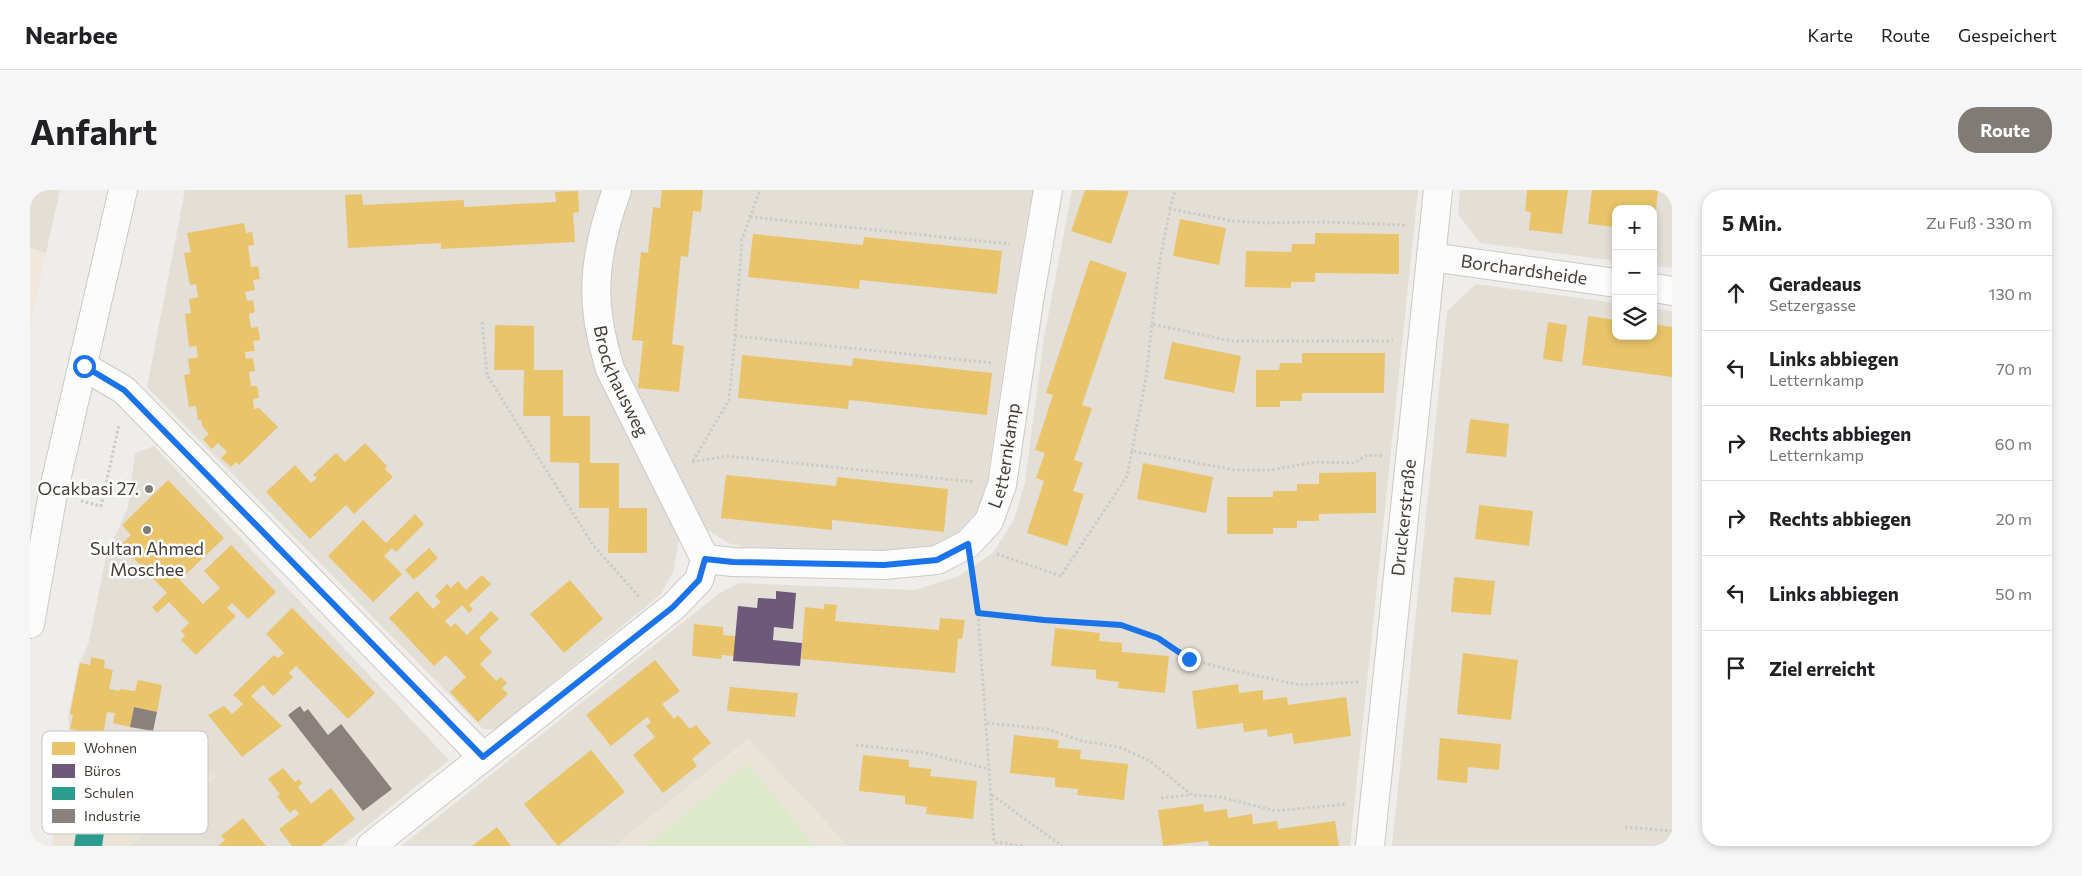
<!DOCTYPE html>
<html lang="de">
<head>
<meta charset="utf-8">
<style>
	body { margin:0; font-family:Commissioner,sans-serif; background:#f6f6f6; color:#202124 }
	.controls { position:absolute; right:15px; top:15px; display:grid; overflow:hidden; border-radius:10px; box-shadow:0 2px 8px #0003 }
	.controls button { width:45px; height:45px; display:grid; place-items:center; padding:0; border:0; border-bottom:1px solid #e0e0e0; background:#fff; color:#202124; font:25px sans-serif }
	.stop { position:absolute; width:15px; height:15px; margin:-11px; border:4px solid #1a73e8; border-radius:50%; background:#fff }
	.stop.end { background:#1a73e8; border-color:#fff; box-shadow:0 1px 5px #0008 }
	.list { margin:0; padding:0; list-style:none }
	h2 { display:flex; justify-content:space-between; align-items:center; height:65px; margin:0; padding:0 20px; font-size:21px }
	h2 small { font-size:16px; font-weight:400; color:#757577 }
	.list li { display:grid; grid-template-columns:32px 1fr auto; gap:15px; align-items:center; box-sizing:border-box; height:75px; padding:0 20px; border-top:1px solid #e0e0e0 }
	.list b { display:block; font-size:19px; white-space:nowrap }
	.list p { margin:0; font-size:16px; white-space:nowrap; color:#757577 }
	.list em { font-size:16px; font-style:normal; color:#757577 }
	.icon { flex:none; width:28px; height:28px; fill:none; stroke:currentColor; stroke-width:2; stroke-linecap:round; stroke-linejoin:round }
	.map { position:relative; flex:none; width:1642px; height:656px; overflow:hidden; border-radius:20px }
	header { display:flex; align-items:center; gap:30px; box-sizing:border-box; height:70px; padding:0 25px; background:#fff; border-bottom:1px solid #e0e0e0 }
	header strong { font-size:24px }
	nav { display:flex; gap:28px; margin-inline-start:auto; font-size:18px }
	.intro { display:flex; align-items:center; justify-content:space-between; box-sizing:border-box; height:120px; padding:0 30px }
	h1 { margin:0; font-size:35px }
	.button { padding:12px 22px; border-radius:20px; background:#807b75; color:#fff; font-size:18px; font-weight:700 }
	main { display:flex; gap:30px; padding:0 30px }
	aside { flex:1; background:#fff; border-radius:20px; box-shadow:0 2px 8px #0003 }
	.map>svg:first-child { display:block }
</style>
</head>
<body>
<header>
<strong>Nearbee</strong>
<nav><a>Karte</a><a>Route</a><a>Gespeichert</a></nav>
</header>
<div class="intro"><h1>Anfahrt</h1><a class="button">Route</a></div>
<main>
<div class="map">
<svg width="1642" height="656" viewBox="0 0 1642 656">
	<rect width="100%" height="100%" fill="#efede9"/>
	<g fill="#e3dfd6">
		<path d="M0 0H30L16 63 0 58Z"/>
		<path d="M155 0H1003L983 113 954 313 923 348 884 364 714 357 698 353 679 341 648 352 644 380 631 404 466 539H453L117 197Z"/>
		<path d="M1042 0H1388L1320 656H818L718 550 584 656H371L691 402 709 393 885 400 929 386 963 363 984 330 995 292 1014 148Z"/>
		<path d="M1430 0H1642V78L1623 76V19H1586V71L1450 53 1428 24Z"/>
		<path d="M1446 94 1586 113V146H1623V118L1642 121V656H1362L1417 121Z"/>
		<path d="M124 256 419 570 312 656H22L41 560 38 526 49 473 58 455 76 367 98 317 105 263Z"/>
	</g>
	<path fill="#f1e8dc" d="M0 58 16 63 0 137Z"/>
	<g fill="#eae4d8">
		<path d="M719 550 818 656H584Z"/>
		<path d="M41 560 187 586 100 656H22Z"/>
	</g>
	<path fill="#dde9ca" d="M717 573 785 656H616Z"/>
	<g fill="#e9c46a">
		<path d="M632 0H673L671 22 663 21 658 67 651 66 642 154 654 156 649 202 608 198 613 151 602 150 611 62 618 63 623 17 630 18Z"/>
		<path d="M1055 0 1099 1 1081 54 1041 41Z"/>
		<path d="M1497 0H1538L1532 44 1499 40 1501 22 1495 21Z"/>
		<path d="M1562 0H1628L1625 29 1623 19H1586V37L1558 34Z"/>
		<path d="M548 1 549 22 543 23 545 52 411 59V53L318 58 315 5 332 4 333 15 434 10V17L526 12 525 2Z"/>
		<path d="M1150 29 1196 38 1189 75 1143 66Z"/>
		<path d="M214 33 216 43 222 42 224 55 218 56 221 77 228 76 230 89 223 90 225 100 215 102 217 111 223 110 225 122 219 124 221 138 228 137 230 150 223 151 225 161 215 162 216 169 223 168 225 181 219 182 221 196H227L229 208 223 209 224 219 229 218 248 237 209 275 206 272 201 277 191 268 197 262 188 253 182 259 173 249 179 244 172 236 171 230H168L166 216 159 217 154 185 160 184 158 169 168 167 166 156 159 157 155 124 161 123 159 109 168 107 166 94 160 95 154 63 161 62 157 43Z"/>
		<path d="M1285 43 1369 44V84L1285 83V92H1261V98L1215 97 1216 61 1261 62 1262 54H1285Z"/>
		<path d="M723 44 833 55 834 47 972 61 967 104 830 90 829 99 718 87Z"/>
		<path d="M1060 70 1097 83 1052 215 1062 218 1044 270 1053 273 1043 301 1054 304 1037 356 997 343 1014 291 1006 288 1015 263 1005 260 1023 205 1016 203Z"/>
		<path d="M1558 126 1586 130V146H1623V134L1642 137V187L1552 175Z"/>
		<path d="M1518 132 1537 135 1532 172 1513 169Z"/>
		<path d="M465 135 504 136V180H533V226H560V273H589V318H617V363H578L579 318H549V273L520 272V226H493L494 180H464Z"/>
		<path d="M1142 152 1211 166 1204 203 1134 189Z"/>
		<path d="M1272 163H1355L1354 203H1272V211H1250V217H1226V180H1249L1250 173H1272Z"/>
		<path d="M712 165 822 176 823 168 962 183 957 225 819 210 818 219 708 208Z"/>
		<path d="M1440 229 1479 234 1476 267 1436 263Z"/>
		<path d="M335 253 357 276 355 279 363 287 324 324 316 315 280 349 236 302 265 275 281 293 287 288 283 285 306 263 315 272Z"/>
		<path d="M1113 273 1183 287 1176 323 1107 309Z"/>
		<path d="M1346 282V323L1289 324V331H1267V338H1243V344H1197V307H1243V301H1267V294H1289V283Z"/>
		<path d="M696 285 806 296 807 287 918 299 914 342 802 330V340L691 328Z"/>
		<path d="M138 290 194 348 150 390 173 414 190 398 174 381 201 355 246 402 218 429 202 413 197 418 206 426 166 465 151 450 155 446 151 441 159 433 139 412 127 423 122 417 137 403 91 355 101 345 92 335Z"/>
		<path d="M1449 315 1503 321 1499 356 1445 349Z"/>
		<path d="M385 324 394 334 366 362 362 358 354 366 372 384 343 412 298 366 333 330 356 353Z"/>
		<path d="M399 358 408 368 384 390 375 380Z"/>
		<path d="M452 385 461 394 439 415 443 419 439 423 432 415 415 431 421 437 425 433 437 445 461 421 469 429 449 448 462 462 450 474 466 491 471 487 477 493 472 498 478 504 448 532 420 502 436 487 416 465 404 476 359 428 387 401 403 419 411 412 405 406 417 394 421 398 428 391 436 400Z"/>
		<path d="M1424 387 1465 391 1461 425 1421 422Z"/>
		<path d="M540 390 573 429 534 463 500 424Z"/>
		<path d="M794 414 807 415 805 431 909 440 910 428 935 430 932 449H928L925 483 771 469 775 417 794 419Z"/>
		<path d="M262 418 345 503 318 529 266 476 259 483 263 487 243 506 233 495 221 506 252 536 212 567 178 525 194 516 202 524 213 514 203 505 244 465 248 468 254 463 236 444Z"/>
		<path d="M664 434 693 437V445L706 446 704 466 692 465 691 469 662 466Z"/>
		<path d="M1025 438 1070 443 1069 451 1092 453V462L1139 466 1135 503 1088 498 1089 492 1066 489V480L1021 476Z"/>
		<path d="M1433 463 1488 470 1481 530 1427 524Z"/>
		<path d="M61 467 75 470 74 478 83 480 79 499 89 501 90 499 105 501 108 490 132 495 127 522 104 517 100 537 83 533 85 523 77 522 73 546 63 544 60 553 48 551 50 541 40 539 43 525 40 524 50 473 60 475Z"/>
		<path d="M625 470 650 501 632 514 644 529 648 525 660 539 666 535 681 553 662 569 667 576 633 603 603 565 625 547 616 536 621 532 617 527 581 556 556 525Z"/>
		<path d="M1208 494 1209 503 1233 500V510L1257 507 1258 515 1316 507 1321 546 1264 554 1262 543 1238 547 1237 539 1214 542 1213 533 1167 539 1162 501Z"/>
		<path d="M700 497 768 503 765 527 697 521Z"/>
		<path d="M984 545 1029 550 1028 558 1051 560 1050 569 1098 574 1094 610 1047 605 1048 599 1025 597V588L980 583Z"/>
		<path d="M1410 548 1471 554 1469 580 1438 577 1437 593 1407 590Z"/>
		<path d="M561 560 595 602 528 656 494 614Z"/>
		<path d="M833 565 879 570V577L901 579 900 586 947 591 943 629 896 624 897 617 875 614V606L829 601Z"/>
		<path d="M253 578 265 592 269 589 272 593 268 597 281 614 301 598 325 629 291 656H262L249 639 269 624 265 619 260 623 247 606 250 604 238 589Z"/>
		<path d="M1173 614 1174 622 1197 619 1198 628 1222 624 1223 634 1247 631 1248 639 1305 631 1309 656H1179L1178 651 1133 656 1128 620Z"/>
		<path d="M213 628 236 656H188L195 650 191 646Z"/>
		<path d="M467 637 481 656H442Z"/>
	</g>
	<path fill="#6d597a" d="M746 401 766 403 763 439 744 437 743 450 772 453 770 476 703 471 708 416 727 418 728 408 746 409Z"/>
	<path fill="#2a9d8f" d="M58 577 93 582 92 589 110 592 104 629 85 626 82 644 74 643 72 656H44L50 619 39 617 45 580 57 582Z"/>
	<g fill="#8a817c">
		<path d="M270 516 274 522 278 519 298 545 311 534 362 599 333 621 258 525Z"/>
		<path d="M104 517 127 522 123 541 100 537Z"/>
	</g>
	<g fill="none" stroke-linecap="round" stroke-linejoin="round">
		<g stroke="#ccc9c5" stroke-width="30">
			<g id="minor">
				<path id="s1" d="M587 0C573 38 562 85 568 126 570 144 575 161 580 179L675 369"/>
				<path id="s2" d="M1401 67 1586 93"/>
				<path d="M1623 98 1642 101"/>
				<path d="M53 176 94 200 453 567"/>
				<path id="s3" d="M675 369 703 372 854 375 907 370 938 354 959 331 972 295 999 111 1018 0"/>
				<path d="M341 656 643 417 669 390 675 369"/>
				<path id="s4" d="M1340 656 1408 0"/>
			</g>
		</g>
		<g stroke="#ccc9c5" stroke-width="30">
			<path id="tertiary" d="M0 434 23 303 93 0"/>
		</g>
		<g stroke="#cdcbc7" stroke-width="3" stroke-dasharray="2.5 2.5" stroke-linecap="butt">
			<path d="M1140 19 1145 0"/>
			<path d="M720 27 980 54"/>
			<path d="M452 132 457 185 563 355 610 408"/>
			<path d="M1122 134 1130 69 1140 19 1203 31 1236 33 1295 32 1376 35"/>
			<path d="M705 146 712 49 730 0"/>
			<path d="M1102 261 1116 187 1122 134 1201 151H1363"/>
			<path d="M663 271 699 210 705 146 962 173"/>
			<path d="M662 272 698 266 944 292"/>
			<path d="M51 311 71 316 89 235"/>
			<path d="M967 364 1031 386 1097 286 1102 261 1205 280H1241L1285 272 1324 273 1337 265 1352 266"/>
			<path d="M943 384 948 423 964 652 994 656"/>
			<path d="M948 423 1014 431 1091 435 1128 448 1159 469 1196 479 1270 495 1329 492"/>
			<path d="M957 533 1017 539 1052 551 1089 557 1120 571 1162 605 1190 607 1246 621 1316 614"/>
			<path d="M826 555 895 563 960 579"/>
			<path d="M962 605 1032 656"/>
			<path d="M1131 608 1161 605"/>
			<path d="M1595 637 1642 641"/>
		</g>
		<use href="#minor" stroke="#fdfcfc" stroke-width="28"/>
		<use href="#tertiary" stroke="#fdfcfc" stroke-width="28"/>
	</g>
	<g fill="none" stroke-linecap="round" stroke-linejoin="round">
		<path stroke="#1a73e8" stroke-width="6" d="M54 176 94 200 453 567 643 417 669 390 675 369 703 372 854 375 907 370 938 354 948 423 1014 430 1091 435 1128 448 1159 469"/>
	</g>
	<g fill="#807b75" stroke="#fff" stroke-width="2">
		<circle cx="119" cy="299" r="5"/>
		<circle cx="117" cy="340" r="5"/>
	</g>
	<g text-anchor="middle" stroke-width="5" stroke-linejoin="round" paint-order="stroke">
		<g font-size="18" fill="#443e36" stroke="#fff">
			<text dy="6" stroke="none"><textPath href="#s2" startOffset="94">Borchardsheide</textPath></text>
			<text dy="6" stroke="none"><textPath href="#s1" startOffset="198">Brockhausweg</textPath></text>
			<text dy="6" stroke="none"><textPath href="#s3" startOffset="366">Letternkamp</textPath></text>
			<text dy="6" stroke="none"><textPath href="#s4" startOffset="330">Druckerstraße</textPath></text>
		</g>
		<g font-size="18" fill="#443e36" stroke="#fff" text-anchor="end">
			<text x="109" y="305">Ocakbasi 27.</text>
			<text x="117" y="365" text-anchor="middle">Sultan Ahmed<tspan x="117" dy="21">Moschee</tspan></text>
		</g>
	</g>
	<rect x="12" y="541" width="166" height="103" rx="8" fill="#fff" stroke="#c7c5c3" stroke-width="1"/>
	<rect x="22" y="552" width="23" height="13" fill="#e9c46a"/>
	<rect x="22" y="574" width="23" height="14" fill="#6d597a"/>
	<rect x="22" y="597" width="23" height="13" fill="#2a9d8f"/>
	<rect x="22" y="619" width="23" height="14" fill="#8a817c"/>
	<g font-size="14" fill="#443e36">
		<text x="54" y="563">Wohnen</text>
		<text x="54" y="586">Büros</text>
		<text x="54" y="608">Schulen</text>
		<text x="54" y="631">Industrie</text>
	</g>
</svg>
<div class="controls">
<button>+</button>
<button>−</button>
<button><svg class="icon" aria-label="layers" viewBox="0 0 24 24"><path d="M12 4l9 5-9 5-9-5zM3 14l9 5 9-5"/></svg></button>
</div>
<div class="stop" style="left:54px;top:176px"></div>
<div class="stop end" style="left:1159px;top:469px"></div>
</div>
<aside>
<h2>5 Min.<small>Zu Fuß · 330 m</small></h2>
<ul class="list">
<li><svg class="icon" aria-label="ahead" viewBox="0 0 24 24"><path d="M12 20V5M6 11l6-6 6 6"/></svg><div><b>Geradeaus</b><p>Setzergasse</p></div><em>130 m</em></li>
<li><svg class="icon" aria-label="left" viewBox="0 0 24 24"><path d="M17 20v-9H6M10 6l-5 5 5 5"/></svg><div><b>Links abbiegen</b><p>Letternkamp</p></div><em>70 m</em></li>
<li><svg class="icon" aria-label="right" viewBox="0 0 24 24"><path d="M7 20v-9h11M14 6l5 5-5 5"/></svg><div><b>Rechts abbiegen</b><p>Letternkamp</p></div><em>60 m</em></li>
<li><svg class="icon" aria-label="right" viewBox="0 0 24 24"><path d="M7 20v-9h11M14 6l5 5-5 5"/></svg><div><b>Rechts abbiegen</b></div><em>20 m</em></li>
<li><svg class="icon" aria-label="left" viewBox="0 0 24 24"><path d="M17 20v-9H6M10 6l-5 5 5 5"/></svg><div><b>Links abbiegen</b></div><em>50 m</em></li>
<li><svg class="icon" aria-label="arrive" viewBox="0 0 24 24"><path d="M6 21V4h12l-3 4 3 4H6"/></svg><div><b>Ziel erreicht</b></div></li>
</ul>
</aside>
</main>
</body>
</html>
